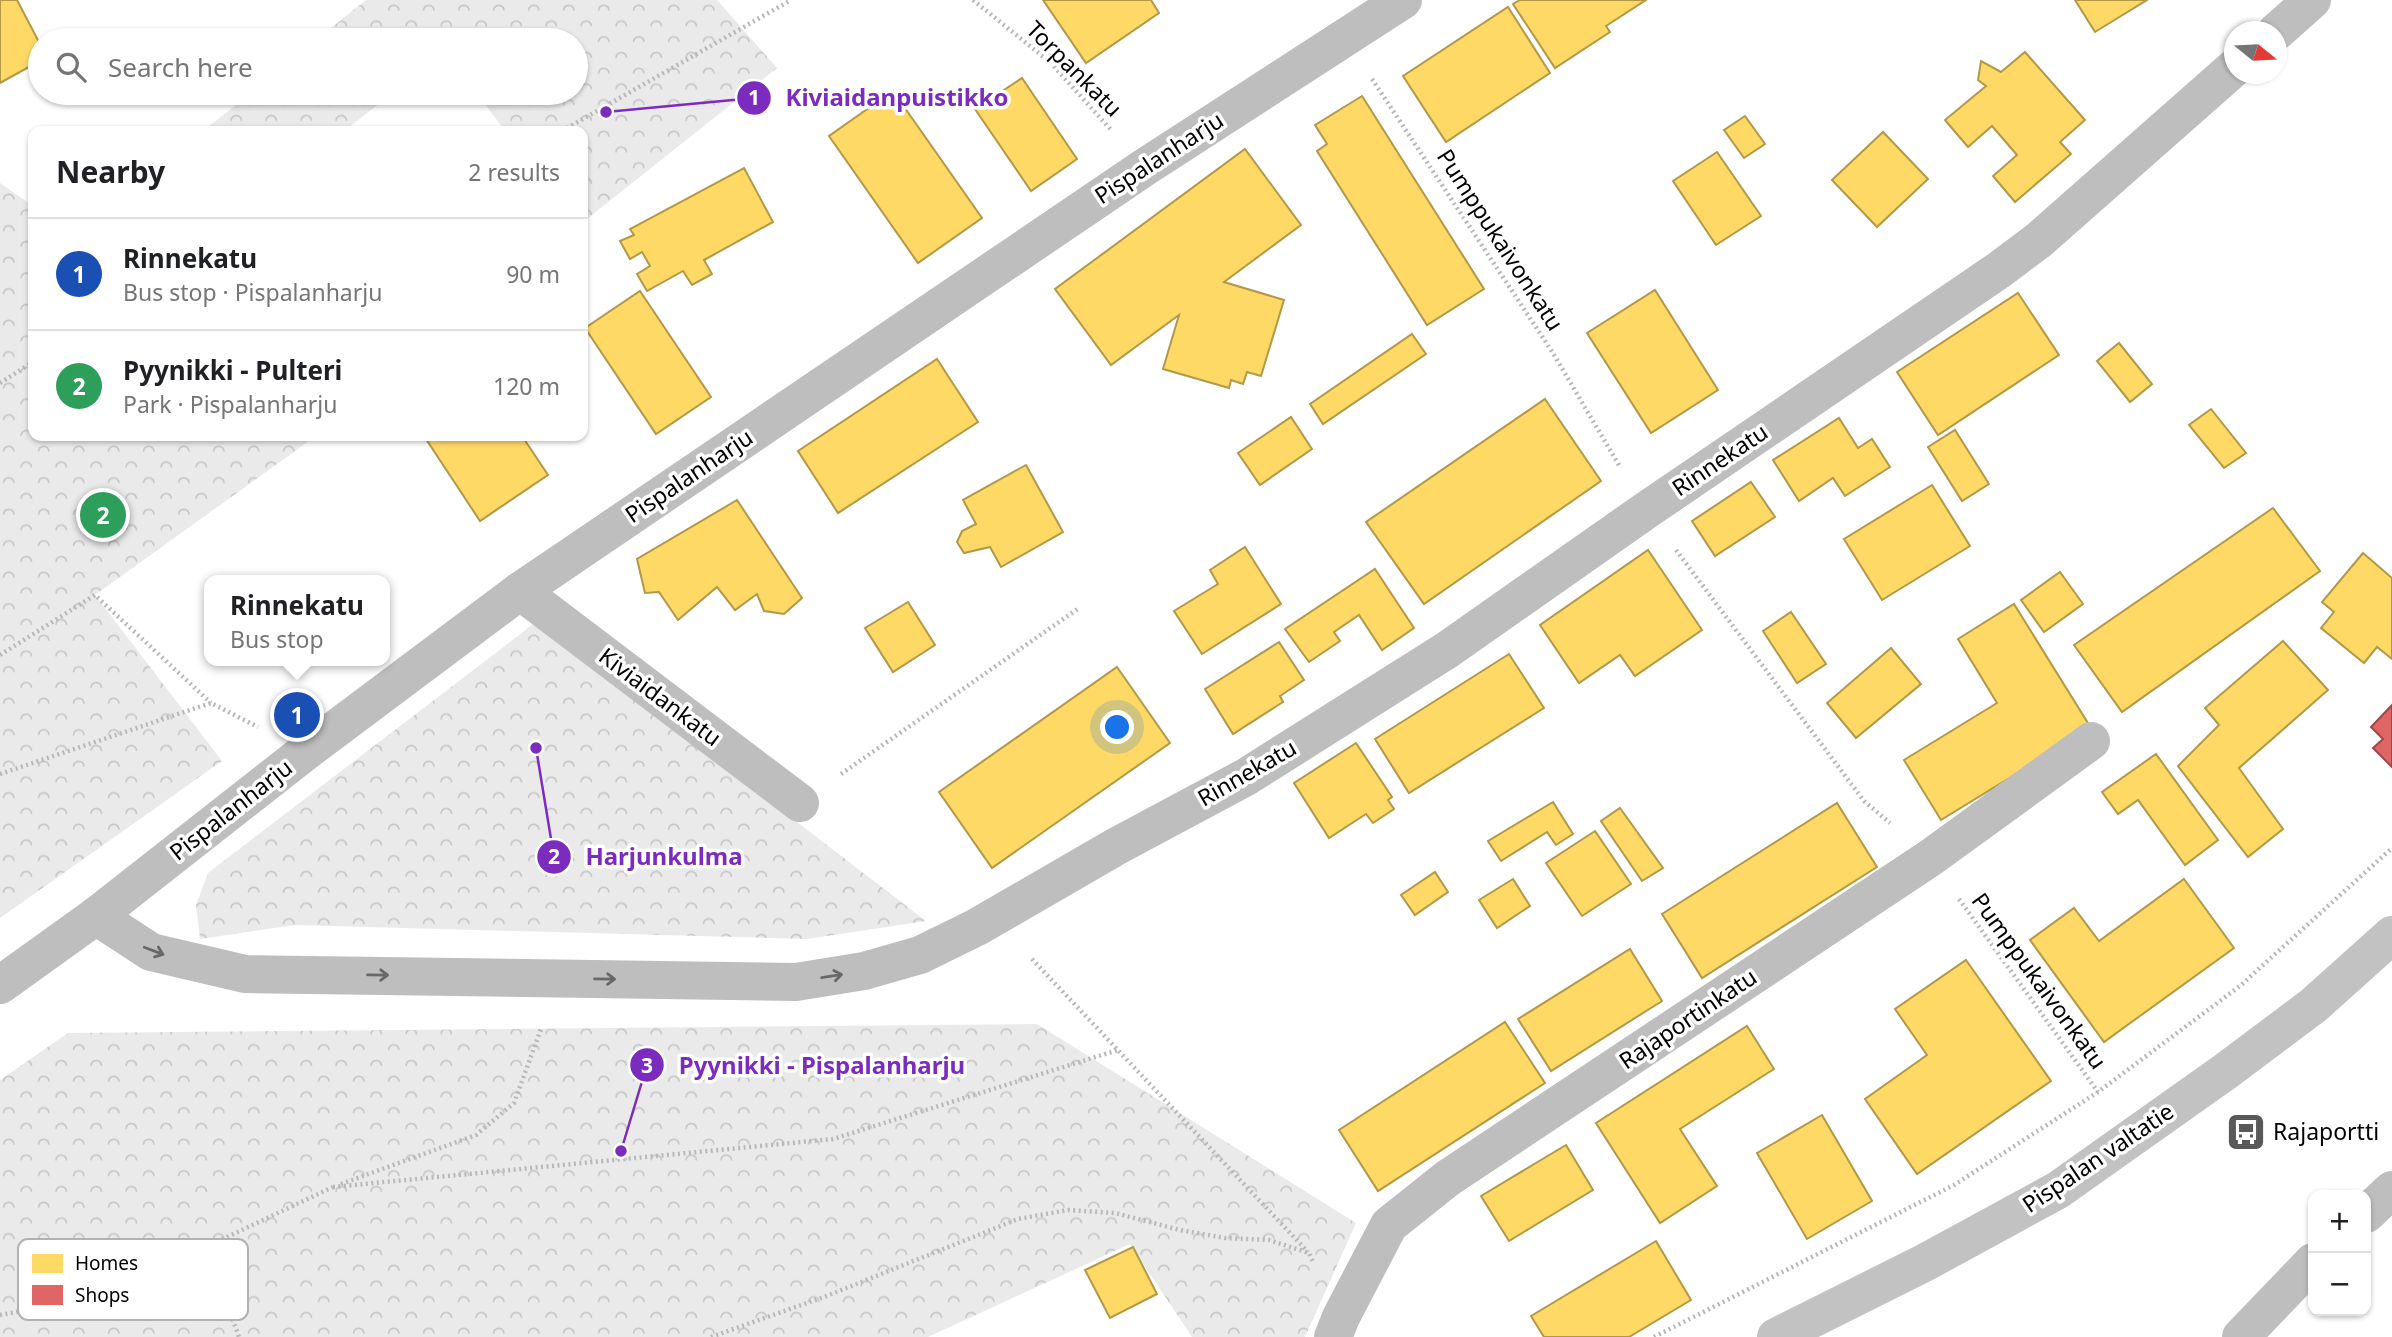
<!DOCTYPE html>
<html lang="en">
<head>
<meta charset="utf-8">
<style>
	body { margin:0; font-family:"Noto Sans",sans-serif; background:#f6f6f6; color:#202124 }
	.controls { position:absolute; right:21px; bottom:21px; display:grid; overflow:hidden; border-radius:14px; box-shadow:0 2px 5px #0004 }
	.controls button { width:63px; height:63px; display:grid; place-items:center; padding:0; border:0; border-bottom:2px solid #e0e0e0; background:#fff; color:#202124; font:35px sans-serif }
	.compass { position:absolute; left:2224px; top:21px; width:63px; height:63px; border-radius:50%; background:#fff; box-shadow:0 2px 5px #0004; rotate:108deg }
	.you { position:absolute; left:1118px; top:728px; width:24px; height:24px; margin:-18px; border:5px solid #fff; border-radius:50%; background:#1a73e8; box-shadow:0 0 0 10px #1a73e833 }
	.badge { display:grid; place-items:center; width:46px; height:46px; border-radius:50%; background:#7c3aed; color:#fff; font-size:23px; font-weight:700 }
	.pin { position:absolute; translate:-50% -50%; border:4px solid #fff; box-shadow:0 2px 7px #0006 }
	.popup { position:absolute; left:204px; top:575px; width:186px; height:91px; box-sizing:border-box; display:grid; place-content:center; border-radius:14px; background:#fff; filter:drop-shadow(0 2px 5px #0005); font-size:23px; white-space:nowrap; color:#757577 }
	.popup b { font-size:26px; color:#202124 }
	.popup::after { content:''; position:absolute; left:50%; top:100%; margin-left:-14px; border:14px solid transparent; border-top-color:#fff }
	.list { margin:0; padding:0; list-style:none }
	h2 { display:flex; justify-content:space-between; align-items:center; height:91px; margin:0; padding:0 28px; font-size:30px }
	h2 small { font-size:23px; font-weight:400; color:#757577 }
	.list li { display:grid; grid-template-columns:46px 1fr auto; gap:21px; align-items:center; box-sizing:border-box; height:112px; padding:0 28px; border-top:2px solid #e0e0e0 }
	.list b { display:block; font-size:26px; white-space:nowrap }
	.list p { margin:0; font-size:23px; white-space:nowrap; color:#757577 }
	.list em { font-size:23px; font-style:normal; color:#757577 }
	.icon { flex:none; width:38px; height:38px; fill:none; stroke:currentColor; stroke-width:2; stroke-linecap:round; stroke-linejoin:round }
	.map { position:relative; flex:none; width:2392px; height:1337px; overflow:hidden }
	.search { position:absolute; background:#fff; box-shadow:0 2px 5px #0004; left:28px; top:28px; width:560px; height:77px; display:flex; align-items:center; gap:18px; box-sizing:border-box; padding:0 24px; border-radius:38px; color:#757577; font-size:26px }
	.panel { position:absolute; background:#fff; box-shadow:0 2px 5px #0004; left:28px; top:126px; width:560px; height:315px; border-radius:14px }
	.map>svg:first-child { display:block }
</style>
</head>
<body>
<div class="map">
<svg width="2392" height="1337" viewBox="0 0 2392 1337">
	<defs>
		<pattern id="park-crowns" width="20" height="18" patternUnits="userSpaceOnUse" patternTransform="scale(1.75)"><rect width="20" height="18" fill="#eaeaea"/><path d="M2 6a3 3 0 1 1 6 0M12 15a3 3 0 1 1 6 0" fill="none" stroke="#c7c7c7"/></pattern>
	</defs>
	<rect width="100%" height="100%" fill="#fff"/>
	<g fill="url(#park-crowns)">
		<path d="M366 0H717L777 68 583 222V131H505L477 93H576V40H316Z"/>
		<path d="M251 93H393L344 131H203Z"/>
		<path d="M0 183 33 206V436H316L95 595 222 761 0 918Z"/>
		<path d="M536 622 926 921 807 939 295 925 200 939 196 905 208 873Z"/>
		<path d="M1037 1024 1356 1223 1305 1337H1192L1130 1244 928 1337H0V1080L68 1033Z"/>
	</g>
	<g fill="#ffd966" stroke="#b29847" stroke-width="2">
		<path d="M0 0H17L40 44V61L0 83Z"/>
		<path d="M1043 0H1151L1159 13 1086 63Z"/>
		<path d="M1520 0H1646L1606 26 1610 32 1555 68 1513 4Z"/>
		<path d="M2075 0H2147L2095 32Z"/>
		<path d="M1508 7 1550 73 1446 142 1403 76Z"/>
		<path d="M2025 52 2085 120 2060 142 2071 154 2015 202 1993 176 2017 155 1992 126 1968 147 1945 120 1986 86 1978 80 1981 61 2001 72Z"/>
		<path d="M1022 78 1077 159 1031 191 975 109Z"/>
		<path d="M893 91 982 218 918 263 829 136Z"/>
		<path d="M1362 96 1484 289 1427 325 1317 151 1327 144 1315 125Z"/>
		<path d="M1745 116 1765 144 1744 158 1724 130Z"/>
		<path d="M1883 132 1928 179 1877 227 1832 180Z"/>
		<path d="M1245 149 1301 225 1224 282 1284 300 1261 376 1247 372 1243 384 1231 380 1229 388 1163 369 1179 315 1111 365 1055 289Z"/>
		<path d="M1717 152 1761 216 1716 245 1673 181Z"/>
		<path d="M744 168 773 222 704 260 712 274 692 285 683 271 647 291 637 274 650 266 642 252 630 259 620 241 634 235 630 229Z"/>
		<path d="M1655 290 1718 390 1651 433 1587 333Z"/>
		<path d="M640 291 711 397 656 434 585 328Z"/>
		<path d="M2018 293 2059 355 1938 435 1897 372Z"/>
		<path d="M1412 334 1426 354 1323 424 1310 404Z"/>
		<path d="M2119 343 2152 384 2130 402 2097 361Z"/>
		<path d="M937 359 978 422 838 513 798 451Z"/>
		<path d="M1545 399 1601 481 1424 604 1366 522Z"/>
		<path d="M2211 409 2246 453 2224 468 2189 425Z"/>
		<path d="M1291 417 1312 449 1260 485 1238 453Z"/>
		<path d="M1839 418 1858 448 1872 439 1890 467 1845 496 1833 478 1799 501 1773 460Z"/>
		<path d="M1955 430 1989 484 1962 501 1928 447Z"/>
		<path d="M424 436H522L548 475 480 521Z"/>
		<path d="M1026 465 1063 532 1001 567 990 547 964 553 957 542 962 531 976 524 963 500Z"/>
		<path d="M1751 482 1775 517 1715 556 1692 521Z"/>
		<path d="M1932 485 1970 546 1882 600 1844 539Z"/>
		<path d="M737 500 802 598 784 614 764 611 757 594 735 610 717 587 678 620 659 592 645 593 637 559Z"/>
		<path d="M2273 508 2320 571 2122 712 2074 645Z"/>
		<path d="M1245 547 1281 604 1202 654 1174 611 1218 584 1210 570Z"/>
		<path d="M1648 550 1702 630 1635 676 1620 655 1579 683 1540 625Z"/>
		<path d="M2363 553 2392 578V659L2377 647 2364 663 2321 628 2334 612 2322 602Z"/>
		<path d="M1375 569 1414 628 1382 650 1359 615 1334 632 1340 641 1309 662 1285 629Z"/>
		<path d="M2060 572 2083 604 2044 632 2021 600Z"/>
		<path d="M908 602 935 645 893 672 865 628Z"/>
		<path d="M2014 604 2091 728 1941 820 1904 760 1997 703 1958 639Z"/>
		<path d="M1791 612 1826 664 1797 683 1763 631Z"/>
		<path d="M2283 641 2328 690 2239 768 2283 829 2248 857 2178 766 2219 725 2205 708Z"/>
		<path d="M1279 642 1304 680 1280 696 1283 702 1233 734 1205 689Z"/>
		<path d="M1891 648 1921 684 1856 738 1827 703Z"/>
		<path d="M1509 654 1544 708 1409 793 1375 739Z"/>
		<path d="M1117 667 1170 743 992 868 939 792Z"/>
		<path d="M1356 743 1392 797 1388 800 1394 809 1373 823 1366 814 1329 838 1294 783Z"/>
		<path d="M2156 754 2218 840 2185 865 2138 800 2118 814 2102 792Z"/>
		<path d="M1553 802 1573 834 1556 845 1547 832 1501 861 1488 841Z"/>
		<path d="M1837 803 1877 867 1702 978 1662 914Z"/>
		<path d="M1620 808 1663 868 1642 881 1601 821Z"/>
		<path d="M1595 831 1631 884 1582 916 1546 863Z"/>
		<path d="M1435 872 1448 892 1415 915 1401 895Z"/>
		<path d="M1513 879 1530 906 1497 928 1479 900Z"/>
		<path d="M2184 879 2234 948 2104 1042 2030 940 2074 908 2099 941Z"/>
		<path d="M1630 949 1662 1001 1551 1071 1518 1019Z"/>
		<path d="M1966 960 2051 1081 1917 1174 1865 1099 1927 1055 1895 1009Z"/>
		<path d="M1505 1022 1545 1083 1378 1191 1339 1130Z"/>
		<path d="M1747 1026 1774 1069 1680 1129 1717 1186 1660 1223 1596 1123Z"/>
		<path d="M1822 1115 1872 1201 1807 1239 1757 1153Z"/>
		<path d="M1566 1145 1593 1190 1509 1241 1481 1196Z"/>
		<path d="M1656 1241 1691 1300 1629 1337H1544L1531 1316Z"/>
		<path d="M1133 1247 1157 1294 1110 1318 1085 1270Z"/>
	</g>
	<path fill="#e06666" stroke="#9d4747" stroke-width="2" d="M2392 705V767L2373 748 2383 739 2371 727Z"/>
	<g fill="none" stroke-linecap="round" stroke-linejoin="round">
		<g stroke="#b8b8b8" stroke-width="4.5" stroke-dasharray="2 3.5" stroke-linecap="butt">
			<path d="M973 0 1051 63 1111 130"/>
			<path d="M1372 79 1553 353 1620 467"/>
			<path d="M562 131 791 0"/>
			<path d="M0 383 33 362"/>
			<path d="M1676 550 1864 801 1890 823"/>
			<path d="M0 655 95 595 211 703"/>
			<path d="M0 774 211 703 258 727"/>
			<path d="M841 774 1079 608"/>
			<path d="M1959 899 2098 1092"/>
			<path d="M1032 959 1308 1252"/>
			<path d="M341 1184 476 1135 514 1103 541 1029"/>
			<path d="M333 1187 833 1139 1118 1050"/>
			<path d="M206 1247 239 1337"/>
			<path d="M0 1315 100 1297 333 1187"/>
			<path d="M711 1337 824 1297 1018 1219 1068 1210 1115 1213 1180 1230 1225 1238 1269 1240 1309 1253 1313 1262"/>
			<path d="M1654 1337 1954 1185 2098 1092 2240 986 2392 848"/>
		</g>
		<g stroke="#bebebe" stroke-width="38">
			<path d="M2276 32 2312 0"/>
			<path d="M520 591 800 803"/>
			<path d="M96 916 151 952 245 974 796 982 864 971 920 955 977 927 1117 846 1246 777 1447 650 1648 509 1999 270 2039 240 2234 68"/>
			<path d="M0 985 96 916 305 752 520 591 1145 167 1403 0"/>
			<path d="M2366 1214 2392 1190"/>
			<path d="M1333 1337 1341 1317 1389 1225 1448 1178 1930 858 2091 741"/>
			<path d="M2241 1337 2313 1262"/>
		</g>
		<path stroke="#c2c2c2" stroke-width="38" d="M1776 1337 1926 1262 2058 1190 2226 1071 2314 1005 2392 935"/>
	</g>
	<defs><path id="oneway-shaft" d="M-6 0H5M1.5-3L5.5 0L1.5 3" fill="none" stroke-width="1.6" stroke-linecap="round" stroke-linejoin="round" transform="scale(1.75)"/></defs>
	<g stroke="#686868">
		<use href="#oneway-shaft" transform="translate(154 951) rotate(21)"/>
		<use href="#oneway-shaft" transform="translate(378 975) rotate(1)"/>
		<use href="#oneway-shaft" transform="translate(832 976) rotate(-9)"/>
		<use href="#oneway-shaft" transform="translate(605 979) rotate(1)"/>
	</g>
	<defs>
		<g id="bus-square" transform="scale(2.0125)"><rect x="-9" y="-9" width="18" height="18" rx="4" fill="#595959" stroke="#fff"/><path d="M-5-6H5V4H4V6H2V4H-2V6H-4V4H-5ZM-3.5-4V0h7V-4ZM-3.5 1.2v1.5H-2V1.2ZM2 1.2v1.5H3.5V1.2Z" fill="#fff"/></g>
	</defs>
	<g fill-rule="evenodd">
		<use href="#bus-square" x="2246" y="1132"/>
	</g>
	<g text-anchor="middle" stroke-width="7" stroke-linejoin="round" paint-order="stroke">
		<g font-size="23" fill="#000" stroke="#fff">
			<text transform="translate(1074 69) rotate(45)" y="8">Torpankatu</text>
			<text transform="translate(1159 158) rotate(-33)" y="8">Pispalanharju</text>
			<text transform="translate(1500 240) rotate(57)" y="8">Pumppukaivonkatu</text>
			<text transform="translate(1720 460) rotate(-34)" y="8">Rinnekatu</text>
			<text transform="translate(689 476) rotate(-34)" y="8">Pispalanharju</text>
			<text transform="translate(660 697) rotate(37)" y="8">Kiviaidankatu</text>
			<text transform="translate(1247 773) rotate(-30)" y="8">Rinnekatu</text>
			<text transform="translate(231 810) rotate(-38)" y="8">Pispalanharju</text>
			<text transform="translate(2039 981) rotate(54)" y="8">Pumppukaivonkatu</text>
			<text transform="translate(1688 1019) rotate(-34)" y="8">Rajaportinkatu</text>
			<text transform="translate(2098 1158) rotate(-34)" y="8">Pispalan valtatie</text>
		</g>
		<g font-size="23" fill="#000" stroke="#fff" text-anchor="start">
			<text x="2273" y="1140">Rajaportti</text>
		</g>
	</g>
	<rect x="18" y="1239" width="230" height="81" rx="10" fill="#fff" stroke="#b2b2b2" stroke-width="2"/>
	<rect x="32" y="1254" width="31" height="19" fill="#ffd966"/>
	<rect x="32" y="1285" width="31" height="20" fill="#e06666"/>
	<g font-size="19" fill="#000">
		<text x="75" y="1270">Homes</text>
		<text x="75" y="1302">Shops</text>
	</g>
	<path fill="none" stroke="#7b2cbf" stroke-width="2.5" d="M606 112L754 98M536 748L554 857M621 1151L647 1065"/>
	<g fill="#7b2cbf" stroke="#fff" stroke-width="2.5">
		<circle cx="606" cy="112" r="7"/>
		<circle cx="536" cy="748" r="7"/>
		<circle cx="621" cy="1151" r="7"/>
		<circle cx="754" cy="98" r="18"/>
		<circle cx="554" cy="857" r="18"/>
		<circle cx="647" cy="1065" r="18"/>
	</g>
	<g font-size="21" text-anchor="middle" font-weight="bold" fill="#fff">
		<text x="754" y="105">1</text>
		<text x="554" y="864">2</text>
		<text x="647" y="1073">3</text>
	</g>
	<g font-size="24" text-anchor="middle" font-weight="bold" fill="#7b2cbf" stroke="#fff" stroke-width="7" stroke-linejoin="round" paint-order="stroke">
		<text x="897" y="106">Kiviaidanpuistikko</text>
		<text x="664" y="865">Harjunkulma</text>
		<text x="822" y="1074">Pyynikki - Pispalanharju</text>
	</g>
</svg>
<div class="controls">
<button>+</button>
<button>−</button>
</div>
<svg class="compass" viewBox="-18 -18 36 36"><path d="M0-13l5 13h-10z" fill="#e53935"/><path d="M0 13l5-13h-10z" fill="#757577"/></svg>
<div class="you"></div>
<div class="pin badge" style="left:297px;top:715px;background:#1a4fb4">1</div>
<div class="popup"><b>Rinnekatu</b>Bus stop</div>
<div class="pin badge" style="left:103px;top:515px;background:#2e9e5b">2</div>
<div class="search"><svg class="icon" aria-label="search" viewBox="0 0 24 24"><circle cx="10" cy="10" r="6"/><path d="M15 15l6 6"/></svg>Search here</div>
<section class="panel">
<h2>Nearby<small>2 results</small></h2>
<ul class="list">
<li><span class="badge" style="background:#1a4fb4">1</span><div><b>Rinnekatu</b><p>Bus stop · Pispalanharju</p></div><em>90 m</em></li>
<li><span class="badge" style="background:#2e9e5b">2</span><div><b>Pyynikki - Pulteri</b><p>Park · Pispalanharju</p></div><em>120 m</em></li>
</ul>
</section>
</div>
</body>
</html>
